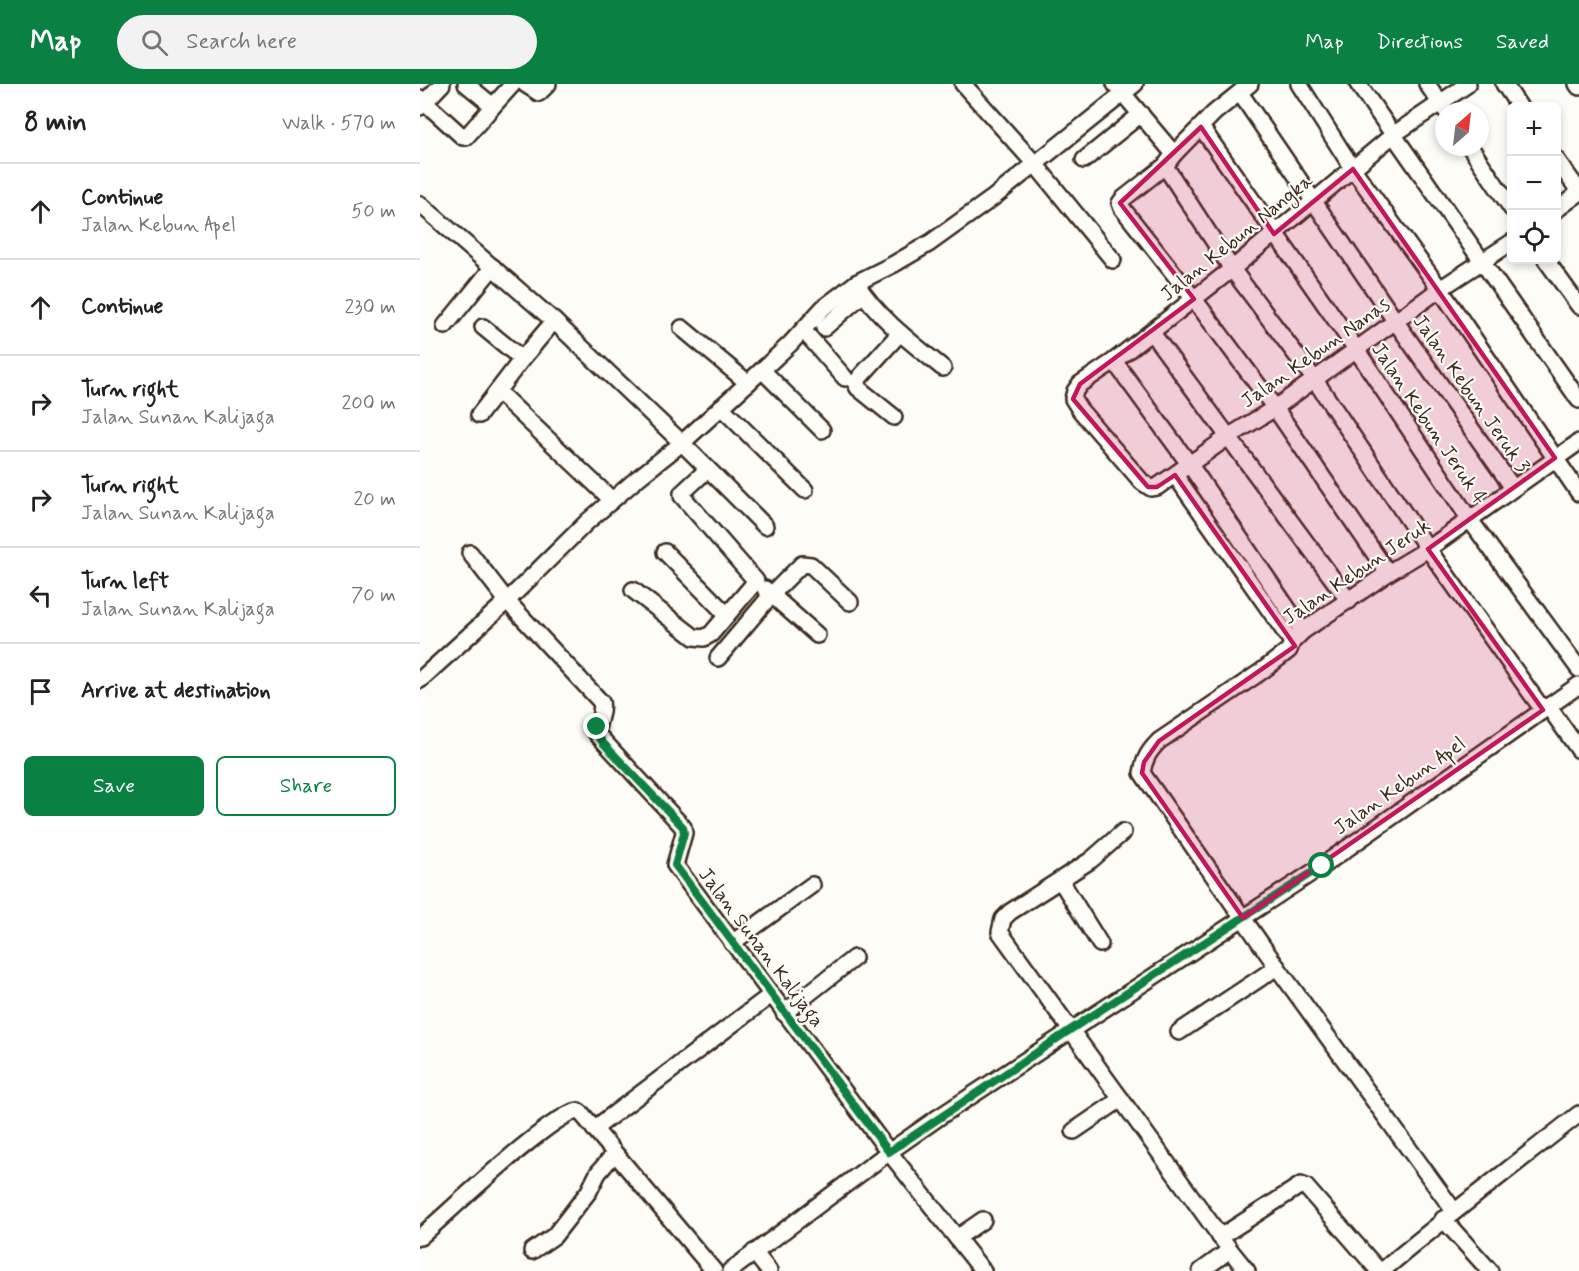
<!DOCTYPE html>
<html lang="en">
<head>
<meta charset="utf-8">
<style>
	body { margin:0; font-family:Mynerve,sans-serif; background:#f2f2f2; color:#222 }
	.controls { position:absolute; right:18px; top:18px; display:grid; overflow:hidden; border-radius:9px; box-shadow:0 3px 9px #0003 }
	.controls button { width:54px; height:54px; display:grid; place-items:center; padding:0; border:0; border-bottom:2px solid #e0e0e0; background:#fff; color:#222; font:30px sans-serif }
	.compass { position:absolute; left:1015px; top:18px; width:54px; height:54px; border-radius:50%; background:#fff; box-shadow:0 3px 9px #0003; rotate:28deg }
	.stop { position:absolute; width:18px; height:18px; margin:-14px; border:4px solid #0b8043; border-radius:50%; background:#fff }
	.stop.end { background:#0b8043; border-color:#fff; box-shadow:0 2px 6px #0008 }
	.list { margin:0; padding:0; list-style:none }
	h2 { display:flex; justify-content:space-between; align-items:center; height:78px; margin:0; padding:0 24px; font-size:26px }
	h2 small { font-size:20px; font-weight:400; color:#767676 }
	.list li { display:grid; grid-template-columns:39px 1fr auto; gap:18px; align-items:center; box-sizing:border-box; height:96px; padding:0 24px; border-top:2px solid #e0e0e0 }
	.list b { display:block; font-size:22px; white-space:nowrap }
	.list p { margin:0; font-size:20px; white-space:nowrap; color:#767676 }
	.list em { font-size:20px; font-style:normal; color:#767676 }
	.actions { display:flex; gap:12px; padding:18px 24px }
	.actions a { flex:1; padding:14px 0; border:2px solid #0b8043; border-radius:9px; text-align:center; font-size:21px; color:#0b8043 }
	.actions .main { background:#0b8043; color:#fff }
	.icon { flex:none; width:33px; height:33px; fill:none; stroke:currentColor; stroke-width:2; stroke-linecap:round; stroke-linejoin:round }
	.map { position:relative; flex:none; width:1159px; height:1187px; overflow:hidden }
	header { display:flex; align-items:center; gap:36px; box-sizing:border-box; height:84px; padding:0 30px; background:#0b8043; color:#fff }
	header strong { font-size:28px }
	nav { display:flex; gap:33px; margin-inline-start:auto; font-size:21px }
	.search { width:420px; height:54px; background:#f2f2f2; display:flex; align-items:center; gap:15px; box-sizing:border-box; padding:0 21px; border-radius:33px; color:#767676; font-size:22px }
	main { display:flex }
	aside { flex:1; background:#fff }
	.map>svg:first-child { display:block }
</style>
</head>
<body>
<header>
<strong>Map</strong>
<div class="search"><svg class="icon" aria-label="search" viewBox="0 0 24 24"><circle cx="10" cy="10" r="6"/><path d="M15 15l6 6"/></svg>Search here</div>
<nav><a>Map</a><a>Directions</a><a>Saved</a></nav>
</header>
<main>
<aside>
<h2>8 min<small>Walk · 570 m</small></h2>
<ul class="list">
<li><svg class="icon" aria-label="ahead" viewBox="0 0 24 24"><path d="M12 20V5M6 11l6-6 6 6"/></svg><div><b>Continue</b><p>Jalan Kebun Apel</p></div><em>50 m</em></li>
<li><svg class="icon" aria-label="ahead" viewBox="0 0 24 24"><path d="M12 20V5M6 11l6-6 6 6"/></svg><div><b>Continue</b></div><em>230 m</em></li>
<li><svg class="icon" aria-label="right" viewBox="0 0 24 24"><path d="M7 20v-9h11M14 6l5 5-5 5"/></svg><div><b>Turn right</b><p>Jalan Sunan Kalijaga</p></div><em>200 m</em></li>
<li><svg class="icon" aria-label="right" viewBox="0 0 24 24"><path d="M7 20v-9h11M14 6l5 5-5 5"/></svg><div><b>Turn right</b><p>Jalan Sunan Kalijaga</p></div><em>20 m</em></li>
<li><svg class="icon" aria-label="left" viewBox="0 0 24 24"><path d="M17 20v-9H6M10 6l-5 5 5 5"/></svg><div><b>Turn left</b><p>Jalan Sunan Kalijaga</p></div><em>70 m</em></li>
<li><svg class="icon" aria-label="arrive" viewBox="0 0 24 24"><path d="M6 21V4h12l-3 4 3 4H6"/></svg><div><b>Arrive at destination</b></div></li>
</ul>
<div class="actions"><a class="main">Save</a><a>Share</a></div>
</aside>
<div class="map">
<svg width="1159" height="1187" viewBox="0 0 1159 1187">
	<rect width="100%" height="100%" fill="#fdfcf7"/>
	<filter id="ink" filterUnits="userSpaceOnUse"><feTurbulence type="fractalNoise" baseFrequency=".0167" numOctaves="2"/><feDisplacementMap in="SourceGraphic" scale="12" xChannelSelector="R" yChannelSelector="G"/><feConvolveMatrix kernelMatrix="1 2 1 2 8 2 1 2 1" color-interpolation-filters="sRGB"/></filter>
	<g filter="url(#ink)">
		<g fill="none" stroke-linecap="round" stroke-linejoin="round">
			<g stroke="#3b2a1e" stroke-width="20">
				<g id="street">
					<path d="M46 0 73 22 93 0"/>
					<path d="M105 0 119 9 128 0"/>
					<path d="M543 0 615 80 693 176"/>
					<path d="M695 0 754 70 745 82 703 115 700 119 702 124 774 215 855 324 968 489"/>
					<path d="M879 0 933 85 1020 205 1159 409"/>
					<path d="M938 0 1159 316"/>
					<path d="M1007 0 1026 27"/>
					<path d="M1048 0 973 51 812 185 694 277 660 300 655 307 653 315 660 326 722 398 731 404 737 403 808 353 855 324 1020 205 1092 158"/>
					<path d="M1084 0 1099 22"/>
					<path d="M1157 0 1159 3"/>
					<path d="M820 9 976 238 1093 404"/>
					<path d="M0 14 43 53H46L73 22"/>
					<path d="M0 23 22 0"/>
					<path d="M781 43 936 265 1050 436 1159 585"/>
					<path d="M1050 63 1092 125"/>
					<path d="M754 70 794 29 830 0"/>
					<path d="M1136 75 1159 107"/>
					<path d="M664 76 721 30"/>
					<path d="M745 82 812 185 895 296 1008 465 1123 626"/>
					<path d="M0 120 134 237 262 359 345 442"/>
					<path d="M1136 126 1159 109"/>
					<path d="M1126 176 1159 222"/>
					<path d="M436 199C458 234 492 259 523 284"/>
					<path d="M25 242 73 183"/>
					<path d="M262 244 328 299"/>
					<path d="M404 244 443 210"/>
					<path d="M383 246 425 294"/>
					<path d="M732 249 929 517"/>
					<path d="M102 275 134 237"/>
					<path d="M694 277 770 381 883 547"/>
					<path d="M342 286 402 346"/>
					<path d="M78 308 192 416"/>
					<path d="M301 323 385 406"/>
					<path d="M59 331 102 275 63 243"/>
					<path d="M474 333 438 304 436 300 440 293 480 249"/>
					<path d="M755 391 872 558"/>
					<path d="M245 468 307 531"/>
					<path d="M50 469 87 517 181 618C184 629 176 639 177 650L263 743 264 749 255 781 469 1068 563 1187"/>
					<path d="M345 505 397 551"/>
					<path d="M213 506 274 553 284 554 291 550 336 497 262 412V409L288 385"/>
					<path d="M298 574 352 510 382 480 391 481 430 518"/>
					<path d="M0 596 87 517 167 438 218 394 262 359 342 286 370 260 403 224 436 199 474 180 510 159 574 113 715 0"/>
					<path d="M1128 622 1159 666"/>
					<path d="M703 748 671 776 590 828 583 835 580 848 810 1166 827 1187"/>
					<path d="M641 797 680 860"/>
					<path d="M312 859 392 801"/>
					<path d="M364 929 434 874"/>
					<path d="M759 948 857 883"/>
					<path d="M174 1045 351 911"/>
					<path d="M654 1047 701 1015"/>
					<path d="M1034 1127 857 883 722 689C724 675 729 667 739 657L842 587 869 566 872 558 883 547 968 489 1008 465 1159 358"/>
					<path d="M1023 1135 1070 1187"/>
					<path d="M0 1153C26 1131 132 1029 158 1027L162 1030 294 1187"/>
					<path d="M800 1153 881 1101 886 1103 959 1187"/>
					<path d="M537 1154 563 1136"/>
					<path d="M112 1167 134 1152 169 1107 178 1089 194 1070"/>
					<path d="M334 1168 349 1187"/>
					<path d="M310 1187 469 1068 519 1033 902 782 1159 601"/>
					<path d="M781 1187 810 1166"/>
					<path d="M962 1187C1026 1133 1093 1082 1159 1030"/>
				</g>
			</g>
			<use href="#street" stroke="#fdfcf7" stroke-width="15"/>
		</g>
	</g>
	<g fill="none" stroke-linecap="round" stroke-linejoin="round" filter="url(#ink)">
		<path stroke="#0b8043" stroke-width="8" d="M177 643V650L183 659 263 743 264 749 255 781 469 1068 650 946 902 782"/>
	</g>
	<path fill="#c2185b" fill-opacity="0.2" stroke="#c2185b" stroke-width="4.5" stroke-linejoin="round" d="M781 43 854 150 933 85 1135 374 1008 465 1123 626 823 834 722 689 724 678 739 657 875 562 755 391 737 403H728L653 315 660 300 774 215 700 119Z"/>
	<g text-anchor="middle" stroke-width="4.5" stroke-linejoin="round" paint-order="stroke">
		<g font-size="20" fill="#3b2a1e" stroke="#fdfcf7">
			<text transform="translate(816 153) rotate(-39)" y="7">Jalan Kebun Nangka</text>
			<text transform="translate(895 268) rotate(-35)" y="7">Jalan Kebun Nanas</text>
			<text transform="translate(1052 309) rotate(55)" y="7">Jalan Kebun Jeruk 3</text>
			<text transform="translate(1010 339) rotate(56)" y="7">Jalan Kebun Jeruk 4</text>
			<text transform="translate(936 487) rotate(-34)" y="7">Jalan Kebun Jeruk</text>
			<text transform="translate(979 701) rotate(-35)" y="7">Jalan Kebun Apel</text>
			<text transform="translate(342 863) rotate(53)" y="7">Jalan Sunan Kalijaga</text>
		</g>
	</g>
</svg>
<div class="controls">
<button>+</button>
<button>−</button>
<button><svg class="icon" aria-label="locate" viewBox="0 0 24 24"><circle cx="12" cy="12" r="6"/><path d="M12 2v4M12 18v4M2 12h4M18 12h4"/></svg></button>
</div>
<svg class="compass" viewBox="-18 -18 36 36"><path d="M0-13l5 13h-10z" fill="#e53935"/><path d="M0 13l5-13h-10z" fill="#767676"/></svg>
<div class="stop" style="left:902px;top:782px"></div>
<div class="stop end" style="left:177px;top:643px"></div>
</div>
</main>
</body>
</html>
